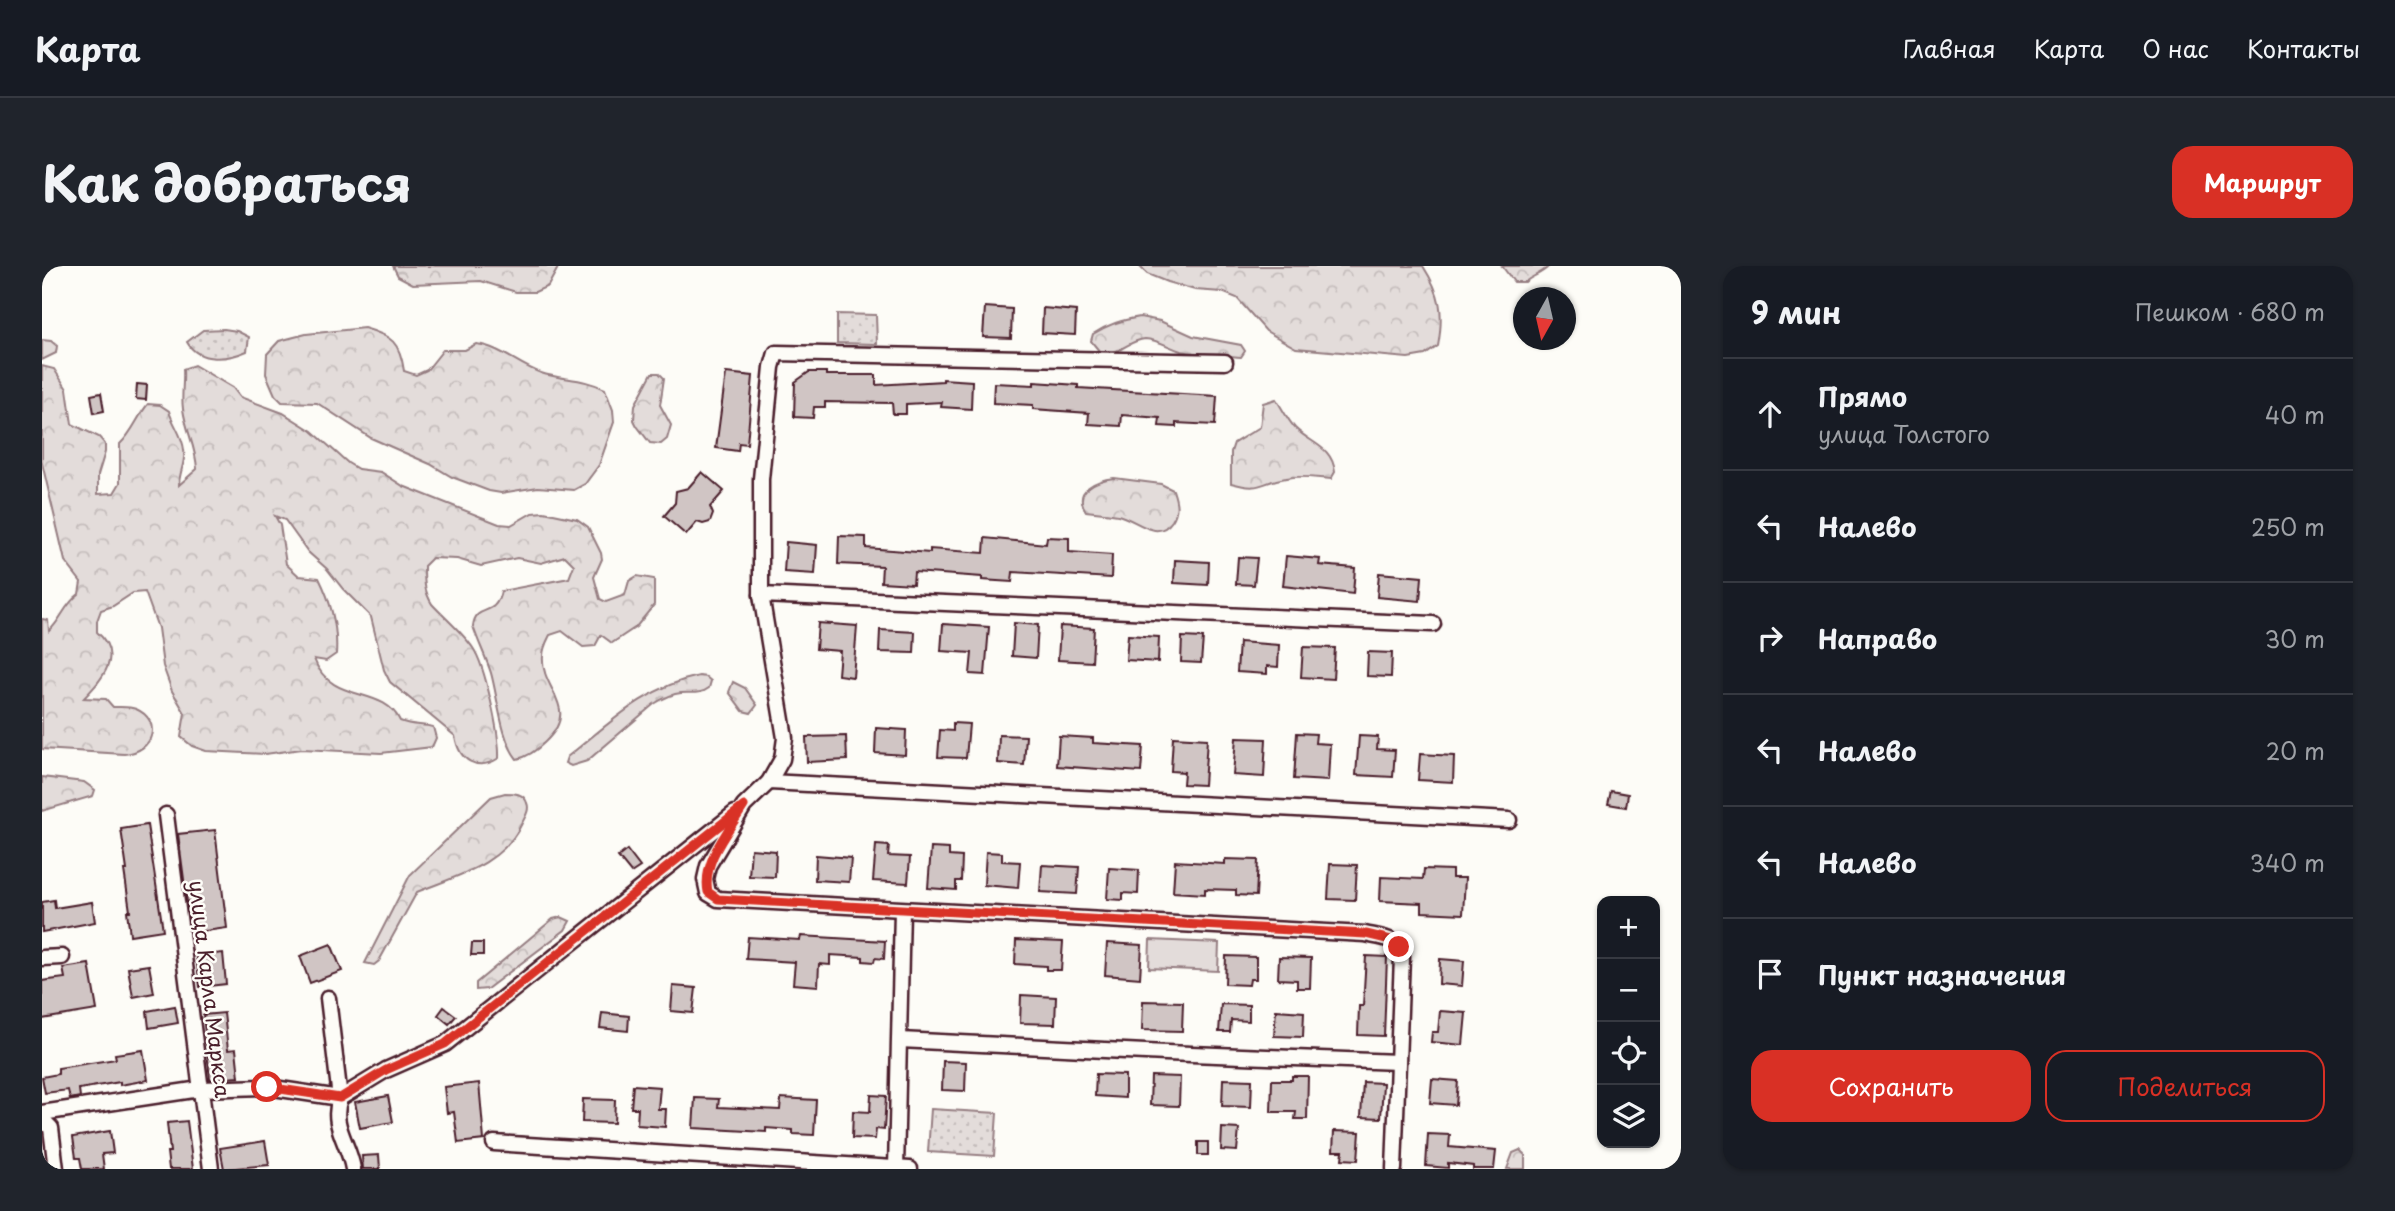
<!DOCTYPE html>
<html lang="ru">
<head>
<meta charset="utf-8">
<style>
	body { margin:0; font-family:"Playpen Sans",sans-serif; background:#20242c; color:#f1f3f6 }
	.controls { position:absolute; right:21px; bottom:21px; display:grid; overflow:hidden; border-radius:14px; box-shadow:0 2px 5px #0004 }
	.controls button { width:63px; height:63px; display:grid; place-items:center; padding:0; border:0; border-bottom:2px solid #363941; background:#171b24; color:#f1f3f6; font:35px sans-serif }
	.compass { position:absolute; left:1471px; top:21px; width:63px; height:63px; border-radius:50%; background:#171b24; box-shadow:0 2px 5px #0004; rotate:188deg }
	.stop { position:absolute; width:21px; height:21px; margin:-16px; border:5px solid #d93025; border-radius:50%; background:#fff }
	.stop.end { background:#d93025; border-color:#fff; box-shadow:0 2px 7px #0008 }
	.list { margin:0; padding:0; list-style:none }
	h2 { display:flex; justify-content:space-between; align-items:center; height:91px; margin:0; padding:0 28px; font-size:30px }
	h2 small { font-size:23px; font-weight:400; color:#9ea1a6 }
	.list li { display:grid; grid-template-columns:46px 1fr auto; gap:21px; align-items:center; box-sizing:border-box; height:112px; padding:0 28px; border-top:2px solid #363941 }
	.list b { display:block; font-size:26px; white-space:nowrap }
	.list p { margin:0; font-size:23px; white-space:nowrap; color:#9ea1a6 }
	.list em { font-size:23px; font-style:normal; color:#9ea1a6 }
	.actions { display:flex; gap:14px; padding:21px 28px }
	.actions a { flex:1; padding:16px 0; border:2px solid #d93025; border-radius:21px; text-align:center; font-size:24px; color:#d93025 }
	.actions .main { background:#d93025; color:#fff }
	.icon { flex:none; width:38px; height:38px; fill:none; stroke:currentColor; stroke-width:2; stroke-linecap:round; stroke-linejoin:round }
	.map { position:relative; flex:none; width:1639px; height:903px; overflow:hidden; border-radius:21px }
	header { display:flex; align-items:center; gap:42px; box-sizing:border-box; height:98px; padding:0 35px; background:#171b24; border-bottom:2px solid #363941 }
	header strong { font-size:33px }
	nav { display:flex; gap:38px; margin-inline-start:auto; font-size:24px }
	.intro { display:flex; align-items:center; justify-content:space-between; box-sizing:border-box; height:168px; padding:0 42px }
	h1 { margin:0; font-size:49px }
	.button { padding:18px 32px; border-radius:21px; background:#d93025; color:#fff; font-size:24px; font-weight:700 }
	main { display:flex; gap:42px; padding:0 42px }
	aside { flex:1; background:#171b24; border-radius:21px; box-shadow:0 2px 5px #0004 }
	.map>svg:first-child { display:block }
</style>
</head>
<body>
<header>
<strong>Карта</strong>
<nav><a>Главная</a><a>Карта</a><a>О нас</a><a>Контакты</a></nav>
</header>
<div class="intro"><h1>Как добраться</h1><a class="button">Маршрут</a></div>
<main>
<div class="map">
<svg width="1639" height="903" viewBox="0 0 1639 903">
	<defs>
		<pattern id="green-dots" width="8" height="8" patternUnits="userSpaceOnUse" patternTransform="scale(1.75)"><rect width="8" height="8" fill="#e3dcda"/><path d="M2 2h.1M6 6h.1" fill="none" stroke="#c4bcbb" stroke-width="1.8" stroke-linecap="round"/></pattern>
		<pattern id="forest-crowns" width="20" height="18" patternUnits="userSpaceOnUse" patternTransform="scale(1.75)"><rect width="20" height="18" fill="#e3dcda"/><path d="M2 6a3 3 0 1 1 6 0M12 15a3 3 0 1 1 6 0" fill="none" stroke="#c4bcbb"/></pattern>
	</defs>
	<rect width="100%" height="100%" fill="#fdfcf7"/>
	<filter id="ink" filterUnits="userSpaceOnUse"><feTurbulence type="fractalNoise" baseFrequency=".0143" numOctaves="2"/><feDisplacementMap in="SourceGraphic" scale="14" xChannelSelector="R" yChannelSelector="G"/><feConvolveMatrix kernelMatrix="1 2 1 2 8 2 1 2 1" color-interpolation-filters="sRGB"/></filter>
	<g filter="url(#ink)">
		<g fill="url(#green-dots)" stroke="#967e82" stroke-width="2">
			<path d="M795 48 834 49 835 78 795 77Z"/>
			<path d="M182 63 195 65 207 71 205 85C187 93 157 98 145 76L161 64Z"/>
			<path d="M889 843 955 847 952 890 886 886Z"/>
		</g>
		<g fill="url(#forest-crowns)" stroke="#967e82" stroke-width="2">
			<path d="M351 0H517L506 20 493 26H474L439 15 371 18 356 10Z"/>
			<path d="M1097 0H1381C1399 28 1402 47 1396 80L1383 89 1366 92 1254 82 1224 65 1195 32 1180 26 1153 24 1125 16 1105 8Z"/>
			<path d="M1460 0H1507C1500 8 1491 9 1483 16H1472Z"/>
			<path d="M1098 51 1118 55 1151 70 1199 79 1203 85 1199 91C1180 89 1158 89 1139 85 1128 82 1115 73 1103 73 1084 75 1078 90 1058 86L1049 75 1051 68C1066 58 1080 54 1098 51Z"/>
			<path d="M322 62C350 70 358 76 362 105L374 109 385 104 401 84H423L434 78C459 81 476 99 499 107 520 114 542 112 563 123L571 144 572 156 557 199 543 218 532 224 496 221 459 227 447 225 410 211 388 198 329 172 275 137 240 136 233 129 224 108 225 88 237 75 264 68Z"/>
			<path d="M0 74 9 75 15 80 14 87 0 94Z"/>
			<path d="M152 99 191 122 198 131 241 147 270 165 306 197 316 203 339 206 361 220 457 258 469 259 490 247 502 246 535 253 546 261 559 287 560 293 552 311 558 333 564 336 583 329 587 315 595 310 612 313V339L594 361 570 377 559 369 553 380 541 381 520 365 508 369C505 375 501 382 501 390 498 424 540 441 503 476 495 484 486 491 475 493 459 474 456 432 449 407 444 391 436 376 431 360 434 336 453 354 459 325L527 312 532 299 523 290 499 297 475 292 439 300 415 293 390 292 382 300C382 315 382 325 390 338 403 352 420 366 431 382 443 399 458 470 457 492 435 506 417 495 413 470L348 416 342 404 329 351 301 323 285 303 266 286 243 254 233 250 238 259 244 298 257 310 277 312C289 336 296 360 294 388L284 395 272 393C289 439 342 419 358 455 370 460 380 458 391 461L394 472 390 481 339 487 260 483 223 488 164 485 150 480 139 471 143 447 130 425 121 400 116 362 103 326 91 327 71 340 59 344 55 355V366C82 390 60 413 42 432L64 433 71 441C79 441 87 440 94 443 120 454 113 486 82 488L0 483V353L6 354 7 365C20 353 22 339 37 328L39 316 23 295 0 197V100L12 103 25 123 30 158 57 171 63 178V186L56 209V228L72 227 78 217V178C91 166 95 151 106 138L118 139 127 145C131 159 141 170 142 184 144 196 137 207 137 219L155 203C154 181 144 165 141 143 139 130 142 117 141 103Z"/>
			<path d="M610 107H617L622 112 618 139 629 159 625 173 619 178 608 177 595 160 592 154 593 139Z"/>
			<path d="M1234 133C1240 142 1245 153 1253 162 1269 178 1290 180 1293 206L1289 213C1274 212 1258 209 1244 212 1217 216 1221 226 1189 217V186L1192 177 1218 161 1221 137Z"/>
			<path d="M1072 212 1119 218 1131 224C1135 236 1137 244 1130 255 1115 277 1094 253 1076 249 1066 247 1054 246 1044 245 1030 224 1055 214 1072 212Z"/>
			<path d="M657 410 664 411 669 415 667 422C658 429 650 426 639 427 629 428 620 433 612 438L545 495 529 500 523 497 525 491C567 458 603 421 657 410Z"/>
			<path d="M691 416 703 422 715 439 709 447 701 445 687 426Z"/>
			<path d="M0 511 42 516 53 524 51 530 0 545Z"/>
			<path d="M463 527C472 527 482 527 485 537 488 544 483 551 480 557 461 599 414 610 375 626L337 695 332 699 323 697 368 609 449 531Z"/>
			<path d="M519 651 528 655 523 664 445 723 434 724V717L511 653Z"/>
			<path d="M1478 884 1483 889V903H1465L1471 887Z"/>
		</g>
		<path fill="#e3dcda" stroke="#967e82" stroke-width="2" d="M1108 674 1177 677 1176 705 1107 702Z"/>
		<g fill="#d0c5c4" stroke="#4a1f2b" stroke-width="2">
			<path d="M943 41 970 43 969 72 941 71Z"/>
			<path d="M1001 42 1034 45 1033 69 1000 67Z"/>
			<path d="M767 106H784V109H834V119L901 115V113L930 115 929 143 899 141 900 136 864 138V148H851L850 137 783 136V141H772L771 152 752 151 753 116Z"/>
			<path d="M684 107 711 110 705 178 697 177 696 185 674 182Z"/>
			<path d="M992 116 1036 119V122L1175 130 1173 159 1134 157V161L1117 160 1118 152 1080 149 1079 160 1046 158 1047 147 991 143V139L951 137 952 117 992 119Z"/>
			<path d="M95 118 105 119 104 134 94 133Z"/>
			<path d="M59 127 62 145 52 147 49 129Z"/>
			<path d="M660 206 682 225 668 241 671 248 668 256 661 258 655 256 644 269 622 250 633 237 634 225 646 222Z"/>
			<path d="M797 270 824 271V282L888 287V283L942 287 943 272 1004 278 1005 271 1027 272V286L1070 289 1069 312 971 306 970 316 940 314V311L872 306 871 318 839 316 840 300 796 298Z"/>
			<path d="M744 276 775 279 773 308 742 306Z"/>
			<path d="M1244 290 1278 293 1277 299 1313 302 1311 328 1241 320Z"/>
			<path d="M1196 291 1215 292 1212 319 1194 318Z"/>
			<path d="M1133 294 1167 296 1166 319 1132 317Z"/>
			<path d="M1337 307 1380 311 1378 335 1335 331Z"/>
			<path d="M776 357 815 360 811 411 796 409 798 385 774 383Z"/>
			<path d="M972 357 996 359 994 392 970 390Z"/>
			<path d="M901 358 947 361 943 409 928 408 930 387 899 385Z"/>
			<path d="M1018 360 1052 362 1050 396 1016 394Z"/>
			<path d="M838 364 873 366 872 387 837 386Z"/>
			<path d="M1086 369 1117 371 1116 396 1084 394Z"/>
			<path d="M1140 371 1161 372 1159 397 1139 396Z"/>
			<path d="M1197 376 1237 379 1236 401 1225 400V408L1195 406Z"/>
			<path d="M1261 381 1293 382 1291 413 1259 411Z"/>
			<path d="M1326 386 1350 387 1349 411 1325 410Z"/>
			<path d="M911 457 927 458 924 492 896 491 898 464 911 465Z"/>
			<path d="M834 462 864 464 863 489 833 487Z"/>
			<path d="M1255 467 1274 468 1273 477 1288 478 1286 515 1252 513Z"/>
			<path d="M957 469 984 470 982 499 956 497Z"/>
			<path d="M804 470 805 494 765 496 764 471Z"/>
			<path d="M1017 470 1051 472V477L1101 480 1099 506 1015 500Z"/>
			<path d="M1317 470 1336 471 1335 483 1353 484 1351 511 1314 509Z"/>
			<path d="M1131 471 1165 473 1162 519 1141 518 1142 506 1129 505Z"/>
			<path d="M1194 472 1224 473 1222 511 1191 509Z"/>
			<path d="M1378 488 1412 490 1411 516 1376 514Z"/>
			<path d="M1569 525 1586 528 1584 541 1566 538Z"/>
			<path d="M105 559 121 664 88 669 85 645H88L82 604H85L79 563Z"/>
			<path d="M173 564 185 662 149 667 136 568Z"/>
			<path d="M834 579 847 580 846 590 868 591 866 617 831 615Z"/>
			<path d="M889 582 907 583V590L920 591 919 615H914V624L886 622Z"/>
			<path d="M709 583 734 585 733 611 707 610Z"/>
			<path d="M585 584 598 601 589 607 576 591Z"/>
			<path d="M944 586 960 587V595L978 596 976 622 942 619Z"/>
			<path d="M774 589 809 592 807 616 773 614Z"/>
			<path d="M1183 593 1216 594 1214 630 1194 629V624L1163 623V628L1131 626 1133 595 1183 598Z"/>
			<path d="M1288 598 1315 599 1313 634 1286 633Z"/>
			<path d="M1000 599 1037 601 1035 628 998 626Z"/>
			<path d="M1067 602 1097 604 1096 628 1081 627V634L1065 633Z"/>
			<path d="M1382 603 1410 604V612H1423L1421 648 1380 646V637L1338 635 1339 611 1381 613Z"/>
			<path d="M12 634 13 642 50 636 53 656 0 666V636Z"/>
			<path d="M759 670 843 675 842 693 833 692 832 696 821 695V691L788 689V699L777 698 776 720 751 718 753 696 704 693 706 671 758 674Z"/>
			<path d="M974 674 1021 676 1019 704H1004V700L973 698Z"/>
			<path d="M430 677H441V689H429Z"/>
			<path d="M1065 677 1100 679 1098 712 1063 709Z"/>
			<path d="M289 678 300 705 268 717 258 690Z"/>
			<path d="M181 687 184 718 158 721 154 690Z"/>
			<path d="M1184 690 1214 691V713H1208L1207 719 1183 718Z"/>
			<path d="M1324 690 1345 691 1342 770 1316 769 1317 740H1321Z"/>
			<path d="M1237 691 1269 692 1268 722H1255V714L1236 713Z"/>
			<path d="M1398 693 1422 695 1420 720 1397 718Z"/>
			<path d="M47 698 55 744 0 753V715L23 712 21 702Z"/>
			<path d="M107 699 112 727 91 731 86 702Z"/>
			<path d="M631 720 654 722 651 747 629 745Z"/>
			<path d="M979 729 1014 731 1013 758 978 757Z"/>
			<path d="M1101 735 1141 736 1140 765 1100 764Z"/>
			<path d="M1179 738 1207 739V755L1189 754 1188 766H1177Z"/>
			<path d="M133 740 136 757 107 762 105 745Z"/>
			<path d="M402 741 414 750 407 758 396 749Z"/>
			<path d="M1234 744 1262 746 1261 771 1232 770Z"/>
			<path d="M1398 745 1424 747 1421 779 1389 776 1390 766H1396Z"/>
			<path d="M182 747 186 784 194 783 197 811 168 813 161 749Z"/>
			<path d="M560 747 587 750 586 765 558 762Z"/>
			<path d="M101 784 106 814 78 819V816L37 823 38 831 28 833 26 824 3 827 0 811 16 808V802L74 793 73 788Z"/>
			<path d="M901 795 924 796 923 825 900 824Z"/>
			<path d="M1054 808 1083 809V832L1053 830Z"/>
			<path d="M1109 810 1138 811 1137 840 1108 839Z"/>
			<path d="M1250 810H1266L1265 853H1253L1254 846H1229L1230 814H1250Z"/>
			<path d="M1181 813 1210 814 1209 841 1180 840Z"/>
			<path d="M1390 813 1416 815 1414 839 1388 837Z"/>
			<path d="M1321 816 1341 817 1339 852 1319 851Z"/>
			<path d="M437 817 442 874 416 877 412 846 405 847 402 821Z"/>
			<path d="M591 819 618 821 616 843H624L623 861 595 859 596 842H589Z"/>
			<path d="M829 829 844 830 842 864 834 863 833 873 810 872 811 845 828 846Z"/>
			<path d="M346 830 351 856 318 862 313 836Z"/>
			<path d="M653 832 677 833 676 841 738 844 739 832 774 834 772 869 751 868V864L724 862V866L651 862Z"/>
			<path d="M541 833 573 834 572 857 540 856Z"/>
			<path d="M145 855 151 903H127L125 886H128L125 857Z"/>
			<path d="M1180 862 1197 863 1195 885 1179 884Z"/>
			<path d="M68 865 71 887 60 888 62 903H40L38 892H34L31 871Z"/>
			<path d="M1292 865 1318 866 1316 894 1300 893 1301 885H1291Z"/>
			<path d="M1386 868 1408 869 1407 881 1454 885 1452 903H1431V900L1406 897V902L1384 900Z"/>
			<path d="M223 875 227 899 182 903 178 882Z"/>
			<rect x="1156" y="876" width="10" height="13"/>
			<path d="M337 889 338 903H321L320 890Z"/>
		</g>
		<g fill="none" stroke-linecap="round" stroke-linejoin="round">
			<g stroke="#4a1f2b" stroke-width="19">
				<g id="minor">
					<path d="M1183 96 734 87 730 101 719 213V329L743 472 740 493 727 516 702 540 666 600 663 613 666 627 676 633 1323 668C1342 672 1355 671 1360 691L1352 903"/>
					<path d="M719 329 1391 358"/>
					<path d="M727 516 1467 554"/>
					<path d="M124 549 169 903"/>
					<path d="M0 692 20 691"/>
					<path d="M286 732 298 832C288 859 307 877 311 903"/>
					<path d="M858 774 1124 787 1356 796"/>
					<path d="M0 847 158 823 225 821 298 832 344 804 403 778 693 547"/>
					<path d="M0 853 9 862 14 903"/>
					<path d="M452 877 868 903"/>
					<path d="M854 903 860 644"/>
				</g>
			</g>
			<use href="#minor" stroke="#fdfcf7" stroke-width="14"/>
		</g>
	</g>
	<g fill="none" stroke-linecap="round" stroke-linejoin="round" filter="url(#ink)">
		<path stroke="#d93025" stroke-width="9" d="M225 821 298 832 344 804 403 778 702 540C686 566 660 595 666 626L676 633 1324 668 1349 674 1357 681"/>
	</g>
	<g text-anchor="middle" stroke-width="5" stroke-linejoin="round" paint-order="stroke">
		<g font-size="21" fill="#4a1f2b" stroke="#fdfcf7">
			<text transform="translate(167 723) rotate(83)" y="7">улица Карла Маркса</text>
		</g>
	</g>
</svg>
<div class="controls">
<button>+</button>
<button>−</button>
<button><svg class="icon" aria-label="locate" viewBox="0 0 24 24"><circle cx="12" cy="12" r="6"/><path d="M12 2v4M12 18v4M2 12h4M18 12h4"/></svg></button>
<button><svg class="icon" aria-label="layers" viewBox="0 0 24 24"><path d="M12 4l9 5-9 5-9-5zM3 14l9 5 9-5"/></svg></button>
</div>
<svg class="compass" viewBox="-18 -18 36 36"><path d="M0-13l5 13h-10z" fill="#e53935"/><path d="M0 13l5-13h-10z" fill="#9ea1a6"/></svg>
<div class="stop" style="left:225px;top:821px"></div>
<div class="stop end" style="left:1357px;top:681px"></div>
</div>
<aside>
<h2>9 мин<small>Пешком · 680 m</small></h2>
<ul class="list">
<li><svg class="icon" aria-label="ahead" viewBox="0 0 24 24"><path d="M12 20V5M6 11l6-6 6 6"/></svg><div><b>Прямо</b><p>улица Толстого</p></div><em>40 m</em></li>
<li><svg class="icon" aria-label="left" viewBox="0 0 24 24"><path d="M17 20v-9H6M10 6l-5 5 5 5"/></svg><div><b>Налево</b></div><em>250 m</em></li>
<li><svg class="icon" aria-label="right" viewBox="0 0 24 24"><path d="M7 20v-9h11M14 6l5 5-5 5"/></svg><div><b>Направо</b></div><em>30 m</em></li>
<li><svg class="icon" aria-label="left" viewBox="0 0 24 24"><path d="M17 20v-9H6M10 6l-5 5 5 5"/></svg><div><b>Налево</b></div><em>20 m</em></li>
<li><svg class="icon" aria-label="left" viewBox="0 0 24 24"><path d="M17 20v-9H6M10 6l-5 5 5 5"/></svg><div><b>Налево</b></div><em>340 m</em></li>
<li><svg class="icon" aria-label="arrive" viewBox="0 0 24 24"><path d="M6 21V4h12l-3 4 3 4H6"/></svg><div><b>Пункт назначения</b></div></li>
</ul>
<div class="actions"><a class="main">Сохранить</a><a>Поделиться</a></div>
</aside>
</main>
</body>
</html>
